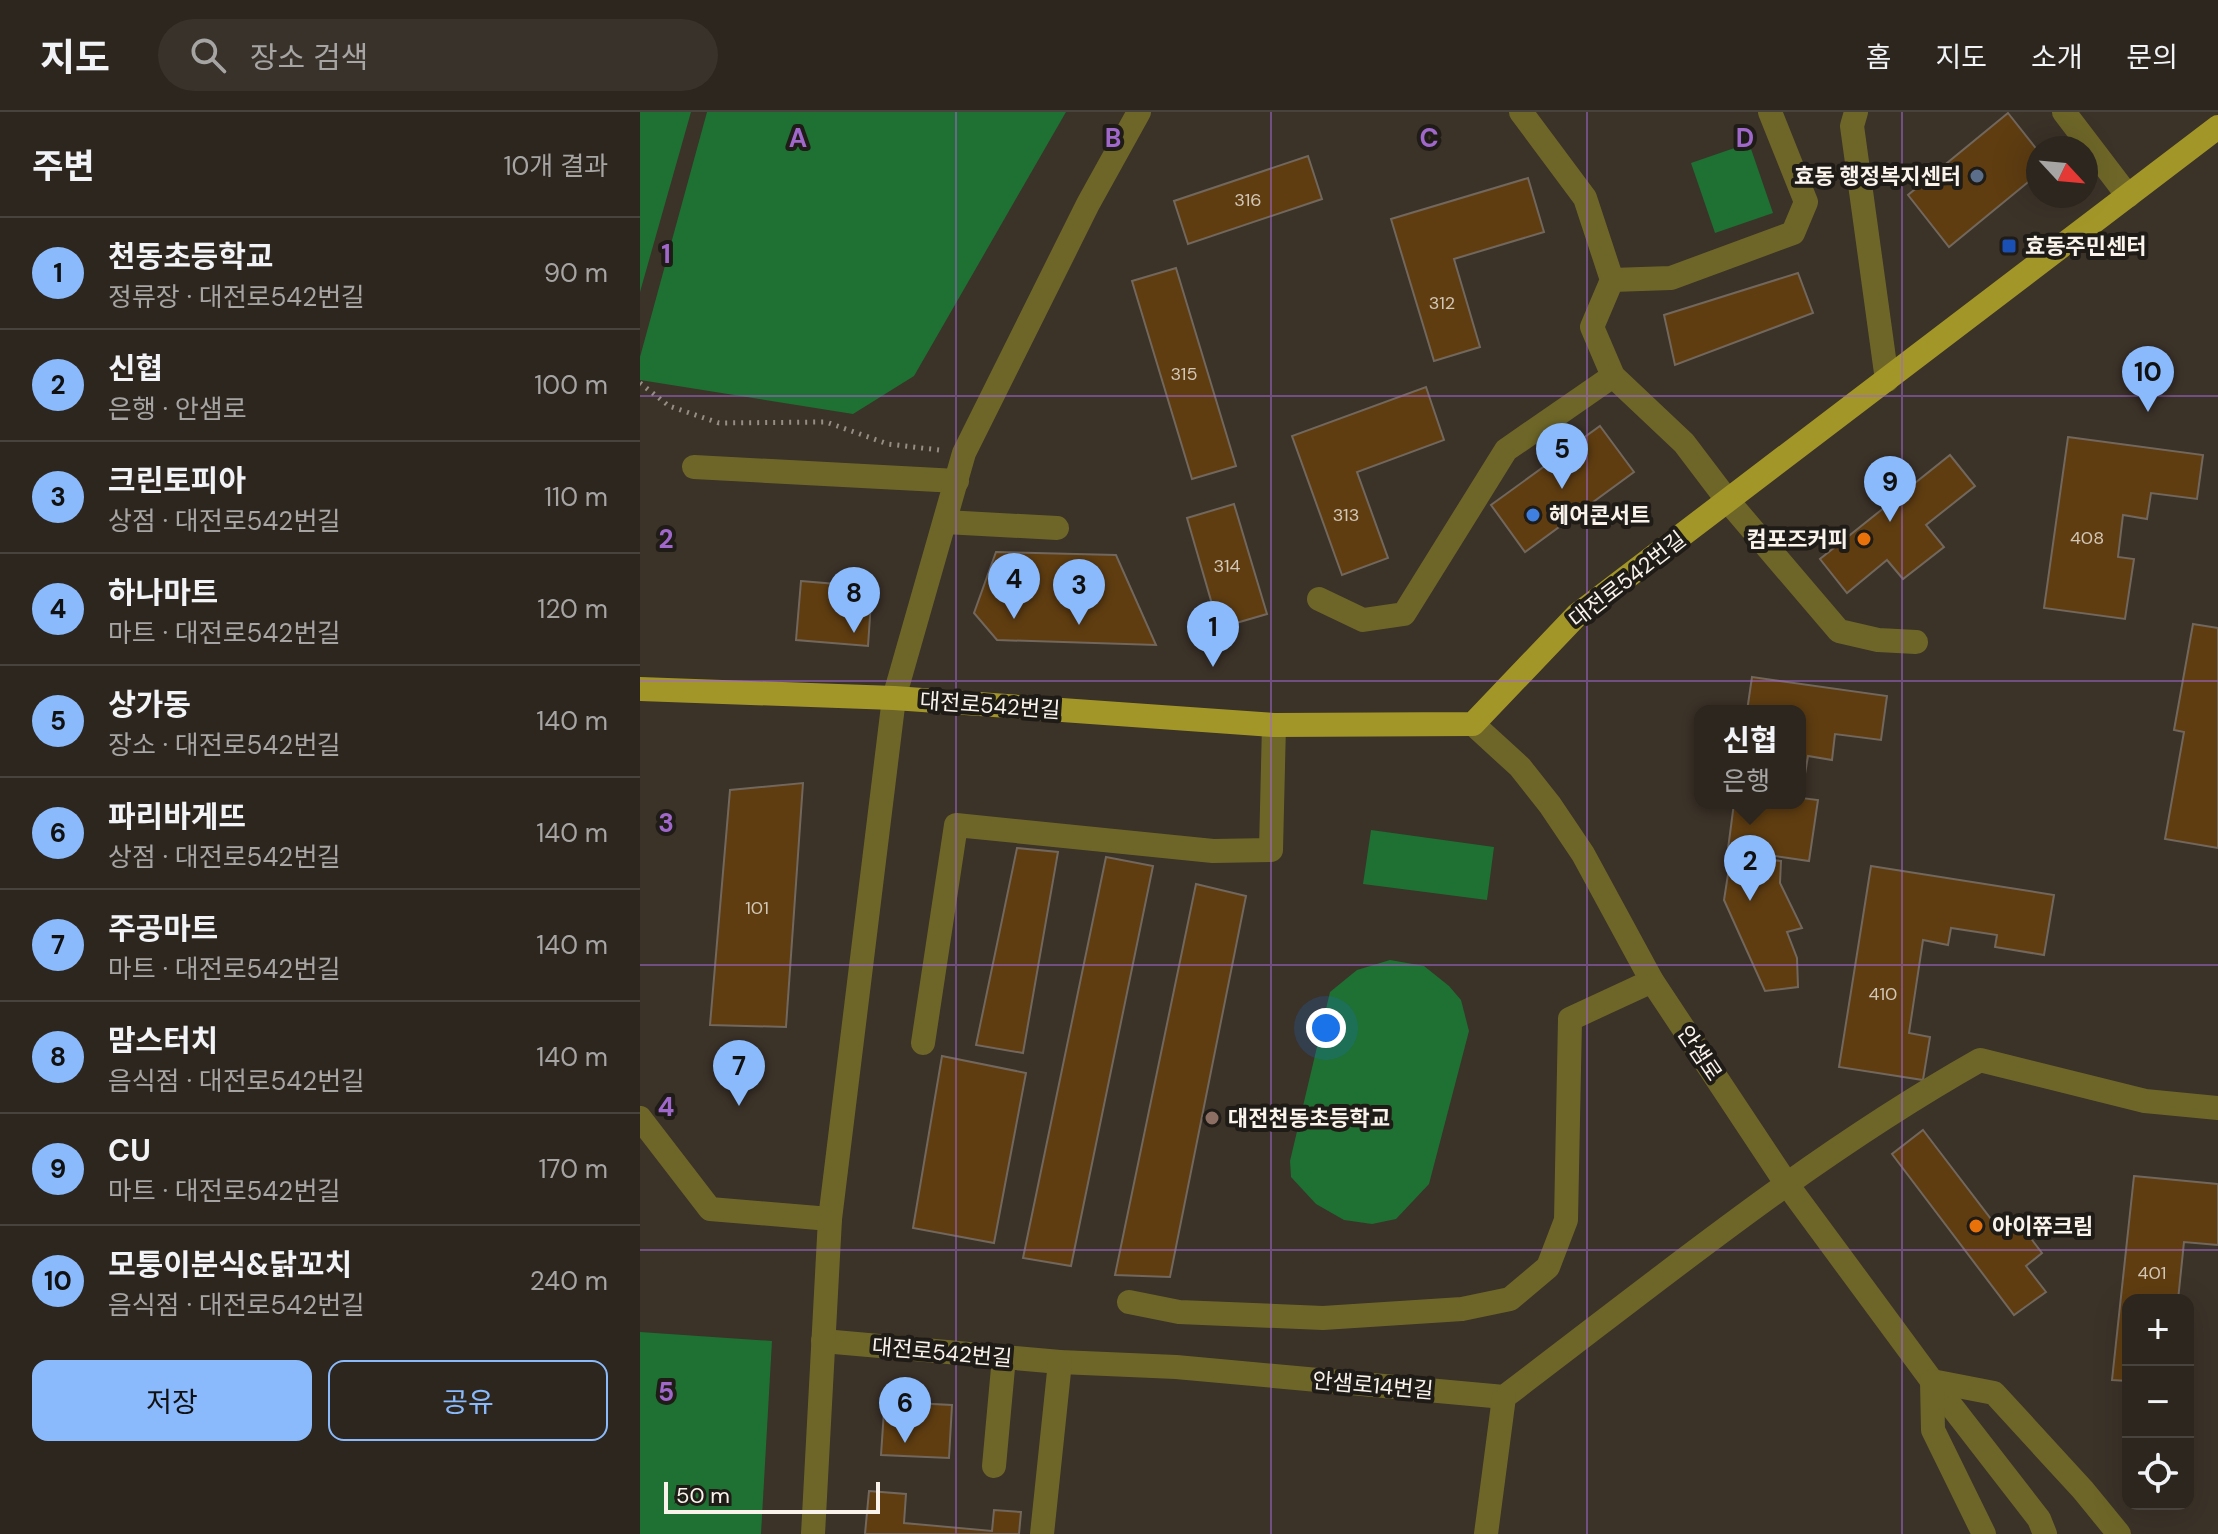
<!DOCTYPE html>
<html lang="ko">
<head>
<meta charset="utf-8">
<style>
	body { margin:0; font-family:"DM Sans","Noto Sans KR",sans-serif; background:#38322b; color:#f1f3f6 }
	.controls { position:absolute; right:24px; bottom:24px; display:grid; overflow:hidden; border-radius:16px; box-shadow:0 8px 32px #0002 }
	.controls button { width:72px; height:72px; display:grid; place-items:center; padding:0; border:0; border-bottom:2px solid #48433c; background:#2c261e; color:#f1f3f6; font:40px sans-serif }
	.compass { position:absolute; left:1386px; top:24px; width:72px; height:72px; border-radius:50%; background:#2c261e; box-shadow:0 8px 32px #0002; rotate:116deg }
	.scale { position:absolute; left:24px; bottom:20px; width:216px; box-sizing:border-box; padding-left:8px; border:4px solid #f9f3ec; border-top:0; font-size:22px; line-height:28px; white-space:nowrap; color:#f9f3ec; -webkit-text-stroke:6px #1f1b16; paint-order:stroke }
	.you { position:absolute; left:686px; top:916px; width:28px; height:28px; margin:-20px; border:6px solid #fff; border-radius:50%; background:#1a73e8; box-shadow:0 0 0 12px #1a73e833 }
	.badge { display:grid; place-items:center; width:52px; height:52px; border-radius:50%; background:#8abafc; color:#111; font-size:26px; font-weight:700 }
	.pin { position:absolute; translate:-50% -66px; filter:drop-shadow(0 2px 4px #0008) }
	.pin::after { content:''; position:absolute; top:42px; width:28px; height:24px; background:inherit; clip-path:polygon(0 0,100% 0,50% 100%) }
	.popup { position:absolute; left:1054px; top:593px; width:112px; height:104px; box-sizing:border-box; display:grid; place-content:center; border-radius:16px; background:#2c261e; filter:drop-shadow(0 2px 6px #0005); font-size:26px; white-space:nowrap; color:#a6a5a4 }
	.popup b { font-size:30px; color:#f1f3f6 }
	.popup::after { content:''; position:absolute; left:50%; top:100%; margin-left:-16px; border:16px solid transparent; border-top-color:#2c261e }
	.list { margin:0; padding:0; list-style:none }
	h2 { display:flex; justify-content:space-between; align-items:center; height:104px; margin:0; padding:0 32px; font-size:34px }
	h2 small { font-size:26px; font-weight:400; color:#a6a5a4 }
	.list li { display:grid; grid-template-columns:52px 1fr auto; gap:24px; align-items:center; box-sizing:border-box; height:112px; padding:0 32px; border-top:2px solid #48433c }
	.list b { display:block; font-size:30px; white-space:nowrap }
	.list p { margin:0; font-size:26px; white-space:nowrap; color:#a6a5a4 }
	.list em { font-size:26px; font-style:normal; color:#a6a5a4 }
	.actions { display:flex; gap:16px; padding:24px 32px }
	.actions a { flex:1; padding:18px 0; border:2px solid #8abafc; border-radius:16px; text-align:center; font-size:28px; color:#8abafc }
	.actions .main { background:#8abafc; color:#111 }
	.icon { flex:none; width:44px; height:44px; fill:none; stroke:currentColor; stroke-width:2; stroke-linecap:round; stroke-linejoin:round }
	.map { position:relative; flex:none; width:1578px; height:1422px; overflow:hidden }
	header { display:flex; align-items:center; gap:48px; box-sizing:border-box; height:112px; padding:0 40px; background:#2c261e; border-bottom:2px solid #48433c }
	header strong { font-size:38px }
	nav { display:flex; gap:44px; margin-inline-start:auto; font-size:28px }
	.search { width:560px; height:72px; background:#38322b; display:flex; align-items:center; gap:20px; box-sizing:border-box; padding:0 28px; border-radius:44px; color:#a6a5a4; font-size:30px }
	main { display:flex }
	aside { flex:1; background:#2c261e }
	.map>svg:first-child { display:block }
</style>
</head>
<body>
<header>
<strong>지도</strong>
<div class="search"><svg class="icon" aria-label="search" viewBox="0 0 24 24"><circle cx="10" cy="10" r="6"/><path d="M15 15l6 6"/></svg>장소 검색</div>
<nav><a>홈</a><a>지도</a><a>소개</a><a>문의</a></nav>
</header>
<main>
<aside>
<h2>주변<small>10개 결과</small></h2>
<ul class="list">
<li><span class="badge">1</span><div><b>천동초등학교</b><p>정류장 · 대전로542번길</p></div><em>90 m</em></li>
<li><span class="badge">2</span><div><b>신협</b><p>은행 · 안샘로</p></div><em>100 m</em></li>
<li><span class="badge">3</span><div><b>크린토피아</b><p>상점 · 대전로542번길</p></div><em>110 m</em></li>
<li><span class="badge">4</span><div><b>하나마트</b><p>마트 · 대전로542번길</p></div><em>120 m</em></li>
<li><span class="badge">5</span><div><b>상가동</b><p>장소 · 대전로542번길</p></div><em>140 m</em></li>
<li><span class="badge">6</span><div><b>파리바게뜨</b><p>상점 · 대전로542번길</p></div><em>140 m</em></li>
<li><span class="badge">7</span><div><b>주공마트</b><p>마트 · 대전로542번길</p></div><em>140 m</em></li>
<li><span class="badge">8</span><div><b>맘스터치</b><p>음식점 · 대전로542번길</p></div><em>140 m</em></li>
<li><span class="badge">9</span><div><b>CU</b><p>마트 · 대전로542번길</p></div><em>170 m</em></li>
<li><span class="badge">10</span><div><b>모퉁이분식&amp;닭꼬치</b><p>음식점 · 대전로542번길</p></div><em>240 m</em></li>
</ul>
<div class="actions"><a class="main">저장</a><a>공유</a></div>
</aside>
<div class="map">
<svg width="1578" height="1422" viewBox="0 0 1578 1422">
	<rect width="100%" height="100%" fill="#3b3228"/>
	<g fill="#1e7033">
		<path d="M0 0H51L0 180Z"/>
		<path d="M67 0H426L274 264 213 302 0 268V245Z"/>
		<path d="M1109 31 1133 101 1075 121 1051 51Z"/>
		<path d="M731 718 854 735 847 788 723 772Z"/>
		<path d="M750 848 784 854 809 874 821 888 829 919 789 1072 756 1107 732 1112 704 1108 676 1092 651 1065 650 1049 690 880 717 858Z"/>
		<path d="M0 1220 132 1229 121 1422H0Z"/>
	</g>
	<g fill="#5f3d11" stroke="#72675c" stroke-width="2">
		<path d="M1368 1 1398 39V62L1309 135 1268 83Z"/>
		<path d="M668 44 682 87 548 132 534 89Z"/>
		<path d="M888 66 904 120 814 147 840 235 794 249 751 107Z"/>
		<path d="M536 156 596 354 552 367 492 169Z"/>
		<path d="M1158 161 1173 201 1035 253 1024 203Z"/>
		<path d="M786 275 804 328 717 360 748 446 702 463 652 324Z"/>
		<path d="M960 314 994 360 885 440 851 393Z"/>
		<path d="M1428 325 1563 343 1557 387 1511 381 1507 407 1483 403 1478 445 1494 447 1485 507 1404 496Z"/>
		<path d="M1310 343 1335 374 1286 413 1304 435 1263 467 1247 448 1207 481 1180 447Z"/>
		<path d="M594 392 627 502 579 516 547 406Z"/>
		<path d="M356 440 476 443 516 533 357 528 334 501Z"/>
		<path d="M161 469 232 475 228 534 156 528Z"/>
		<path d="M1553 512 1578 516V736L1525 727 1544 620 1534 618Z"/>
		<path d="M1112 565 1247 584 1241 628 1195 622 1192 648 1168 644 1161 686 1178 688 1169 749 1088 737 1094 691H1160V599H1107Z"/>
		<path d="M163 671 146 915 70 913 90 678Z"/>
		<path d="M377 736 418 740 383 941 336 933Z"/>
		<path d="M1091 743 1141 749 1140 771 1162 816 1147 820 1157 846 1158 875 1125 879 1084 788Z"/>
		<path d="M466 745 513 754 431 1154 383 1146Z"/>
		<path d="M1231 754 1414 783 1404 843 1355 835 1357 823 1311 816 1308 833 1283 828 1269 921 1290 925 1283 968 1199 955Z"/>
		<path d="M556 772 606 784 530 1165 475 1163Z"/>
		<path d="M302 944 386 961 354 1131 273 1116Z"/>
		<path d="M1283 1018 1361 1120 1377 1108 1402 1141 1386 1154 1406 1180 1374 1203 1252 1042Z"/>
		<path d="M1494 1064 1578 1072V1133L1544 1130 1538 1188H1488V1269L1472 1268Z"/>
		<path d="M253 1290 312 1293 309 1346 241 1343 244 1299Z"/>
		<path d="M229 1379 266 1382 264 1411 352 1419 354 1398 381 1400 379 1422H225Z"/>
	</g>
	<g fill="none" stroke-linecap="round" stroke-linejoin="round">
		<path stroke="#958e85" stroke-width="5" stroke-dasharray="2 6" stroke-linecap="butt" d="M0 271 29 294 79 311 186 310 248 332 299 338"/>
		<g stroke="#6e6628" stroke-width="24">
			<path d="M881 0 945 86 972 168 952 215 973 264 1044 331 1088 389 1199 519 1238 528 1276 530"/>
			<path d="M1216 0 1212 14 1247 268"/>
			<path d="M1424 0 1488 84"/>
			<path d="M972 168 1031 166 1153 121 1166 90 1130 0"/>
			<path d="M54 355 317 369"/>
			<path d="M305 410 417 416"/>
			<path d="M679 487 723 508 764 502 866 338 973 264"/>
			<path d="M833 612 880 655 910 693 943 742 1012 869 1146 1071 1292 1269 1399 1407 1405 1422"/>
			<path d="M283 931 316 713 573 739 631 738 634 613"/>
			<path d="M0 1006 70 1097 190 1107"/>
			<path d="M489 1190 539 1200 683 1206 822 1197 870 1187 908 1155 926 1108 930 907 1012 869"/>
			<path d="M183 1229 420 1250 536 1255 864 1285C1019 1168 1170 1044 1340 948L1505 989 1578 996"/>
			<path d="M1292 1269 1354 1281 1443 1378 1479 1422"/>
			<path d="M1292 1269 1293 1318 1344 1422"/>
			<path d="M354 1354 364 1245"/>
			<path d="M173 1422 190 1107 254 586 324 341 448 92 499 0"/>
			<path d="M402 1422 420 1250"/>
			<path d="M846 1422 864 1285"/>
		</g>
		<path stroke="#a39629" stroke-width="24" d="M0 577 254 586 634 613 833 612 937 503 1578 15"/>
	</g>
	<path fill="none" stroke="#a168cc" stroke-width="2" stroke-opacity="0.55" d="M316 0V1422M631 0V1422M947 0V1422M1262 0V1422M0 284H1578M0 569H1578M0 853H1578M0 1138H1578"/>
	<circle fill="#5c6f8a" stroke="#1f1b16" stroke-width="3" cx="1337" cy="64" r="8"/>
	<rect fill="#1a4fb4" stroke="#1f1b16" stroke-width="3" x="1361" y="126" width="16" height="16" rx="4"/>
	<circle fill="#3f7fe0" stroke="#1f1b16" stroke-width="3" cx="893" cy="403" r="8"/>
	<g fill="#e8710a" stroke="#1f1b16" stroke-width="3">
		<circle cx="1224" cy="427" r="8"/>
		<circle cx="1336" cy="1114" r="8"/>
	</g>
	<circle fill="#8d6e63" stroke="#1f1b16" stroke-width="3" cx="572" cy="1006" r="8"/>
	<g text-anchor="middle" stroke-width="8" stroke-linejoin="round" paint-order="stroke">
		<g font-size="18" fill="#d2c6b5">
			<text x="608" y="94">316</text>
			<text x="802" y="197">312</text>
			<text x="544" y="268">315</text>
			<text x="706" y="409">313</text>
			<text x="1447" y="432">408</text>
			<text x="587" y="460">314</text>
			<text x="117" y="802">101</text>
			<text x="1243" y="888">410</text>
			<text x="1512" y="1167">401</text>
		</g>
		<g font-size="22" font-weight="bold" fill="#f9f3ec" stroke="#1f1b16" text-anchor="start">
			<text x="1321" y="72" text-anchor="end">효동 행정복지센터</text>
			<text x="1385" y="142">효동주민센터</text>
			<text x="909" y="411">헤어콘서트</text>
			<text x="1208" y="435" text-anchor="end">컴포즈커피</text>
			<text x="588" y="1014">대전천동초등학교</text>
			<text x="1352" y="1122">아이쮸크림</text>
		</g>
		<g font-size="22" fill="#f9f3ec" stroke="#1f1b16">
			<text transform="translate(987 467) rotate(-38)" y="8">대전로542번길</text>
			<text transform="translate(350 593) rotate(4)" y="8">대전로542번길</text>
			<text transform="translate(1060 941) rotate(56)" y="8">안샘로</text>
			<text transform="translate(302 1240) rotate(5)" y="8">대전로542번길</text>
			<text transform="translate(733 1273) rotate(5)" y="8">안샘로14번길</text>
		</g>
	</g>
	<g font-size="26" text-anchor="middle" font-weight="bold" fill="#a168cc" stroke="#1f1b16" stroke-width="8" stroke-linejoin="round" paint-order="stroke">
		<text x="158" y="35">A</text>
		<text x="473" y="35">B</text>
		<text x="789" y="35">C</text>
		<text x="1105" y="35">D</text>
		<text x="26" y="151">1</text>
		<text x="26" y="436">2</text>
		<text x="26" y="720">3</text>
		<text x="26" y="1004">4</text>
		<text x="26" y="1289">5</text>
	</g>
</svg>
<div class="controls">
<button>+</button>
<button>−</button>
<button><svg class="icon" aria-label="locate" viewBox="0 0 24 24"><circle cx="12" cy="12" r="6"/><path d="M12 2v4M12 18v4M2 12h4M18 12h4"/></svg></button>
</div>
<svg class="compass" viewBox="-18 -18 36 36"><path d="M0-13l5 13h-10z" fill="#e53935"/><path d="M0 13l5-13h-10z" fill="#a6a5a4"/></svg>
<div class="scale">50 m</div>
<div class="you"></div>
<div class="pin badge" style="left:573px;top:555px">1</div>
<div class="pin badge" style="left:1110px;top:789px">2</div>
<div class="popup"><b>신협</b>은행</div>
<div class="pin badge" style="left:439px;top:513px">3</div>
<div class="pin badge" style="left:374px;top:507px">4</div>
<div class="pin badge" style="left:922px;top:377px">5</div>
<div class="pin badge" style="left:265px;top:1331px">6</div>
<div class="pin badge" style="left:99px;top:994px">7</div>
<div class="pin badge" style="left:214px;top:521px">8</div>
<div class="pin badge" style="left:1250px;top:410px">9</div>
<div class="pin badge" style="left:1508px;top:300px">10</div>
</div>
</main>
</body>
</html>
